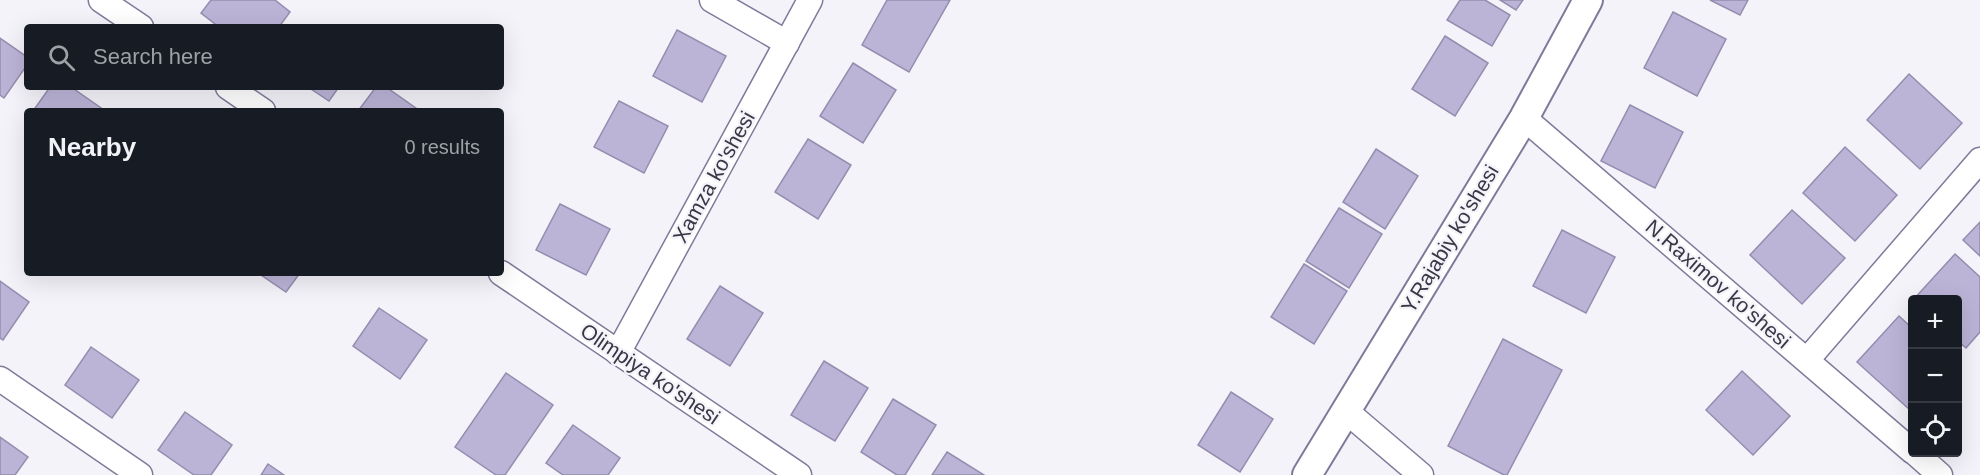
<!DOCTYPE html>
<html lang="en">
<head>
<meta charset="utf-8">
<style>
	body { margin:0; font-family:Arial,sans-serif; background:#242831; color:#f1f3f6 }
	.controls { position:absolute; right:18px; bottom:18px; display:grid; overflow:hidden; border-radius:6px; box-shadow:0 6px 24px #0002 }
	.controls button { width:54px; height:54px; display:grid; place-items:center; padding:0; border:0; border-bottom:2px solid #363941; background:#171b24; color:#f1f3f6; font:30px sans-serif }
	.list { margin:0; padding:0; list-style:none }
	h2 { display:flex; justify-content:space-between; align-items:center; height:78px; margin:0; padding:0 24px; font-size:26px }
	h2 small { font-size:20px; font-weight:400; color:#9ea1a6 }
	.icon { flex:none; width:33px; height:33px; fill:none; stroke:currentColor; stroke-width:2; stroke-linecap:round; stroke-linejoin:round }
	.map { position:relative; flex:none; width:1980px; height:475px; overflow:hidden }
	.search { position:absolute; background:#171b24; box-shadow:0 6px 24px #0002; left:24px; top:24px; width:480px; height:66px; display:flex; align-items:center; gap:15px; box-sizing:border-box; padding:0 21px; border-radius:6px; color:#9ea1a6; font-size:22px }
	.panel { position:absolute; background:#171b24; box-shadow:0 6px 24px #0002; left:24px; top:108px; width:480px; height:168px; border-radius:6px }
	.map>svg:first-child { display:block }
</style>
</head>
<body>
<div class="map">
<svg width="1980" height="475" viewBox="0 0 1980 475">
	<rect width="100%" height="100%" fill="#f4f3fa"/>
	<g fill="#bcb4d7" stroke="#958daf" stroke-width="1.5">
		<path d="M211 0H275L290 12 279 27H219L201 13Z"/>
		<path d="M887 0H950L909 72 862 45Z"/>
		<path d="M1460 0H1485L1510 15 1492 46 1447 20Z"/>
		<path d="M1500 0H1523L1516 10Z"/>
		<path d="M1710 0H1748L1740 15Z"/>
		<path d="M1673 12 1726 39 1697 96 1644 68Z"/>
		<path d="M677 30 726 56 702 102 653 76Z"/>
		<path d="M1445 36 1488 63 1455 116 1412 89Z"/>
		<path d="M0 38 27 57V65L4 98 0 95Z"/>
		<path d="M853 63 896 90 863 143 820 116Z"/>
		<path d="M1909 74 1962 123 1920 169 1867 120Z"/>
		<path d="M50 87H71L104 110 33 111Z"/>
		<path d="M308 87H339L329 101Z"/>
		<path d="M376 87H386L420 111H358Z"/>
		<path d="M619 101 668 126 644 173 594 147Z"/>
		<path d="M1630 105 1683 132 1655 188 1601 161Z"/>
		<path d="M808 139 851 165 818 219 775 192Z"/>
		<path d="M1845 147 1897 195 1855 241 1803 193Z"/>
		<path d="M1376 149 1418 176 1385 229 1343 202Z"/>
		<path d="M560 204 610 229 586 275 536 250Z"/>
		<path d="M1339 208 1382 234 1349 288 1306 261Z"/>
		<path d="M1792 210 1845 258 1802 304 1750 255Z"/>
		<path d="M1980 222V256L1963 240Z"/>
		<path d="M1562 230 1615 257 1586 313 1533 286Z"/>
		<path d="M1955 254 1980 277V332L1966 348 1958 341V300H1913Z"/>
		<path d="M1304 264 1347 291 1314 344 1271 317Z"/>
		<path d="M258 273H300L286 292Z"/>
		<path d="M0 281 29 302 3 340 0 338Z"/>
		<path d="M720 286 763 313 730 366 687 339Z"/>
		<path d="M379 308 427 340 400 379 353 346Z"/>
		<path d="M1899 316 1912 328V408L1910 410 1857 362Z"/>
		<path d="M1503 339 1562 370 1507 475H1504L1448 446Z"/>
		<path d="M91 347 139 380 112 418 65 385Z"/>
		<path d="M824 361 868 388 835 441 791 415Z"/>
		<path d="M1742 371 1790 416 1753 455 1706 410Z"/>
		<path d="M506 373 553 405 505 475H496L455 447Z"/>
		<path d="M1231 392 1273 419 1240 472 1198 445Z"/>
		<path d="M893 399 936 425 905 475H897L861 452Z"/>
		<path d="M185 412 232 445 211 475H194L158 450Z"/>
		<path d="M573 425 620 458 608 475H563L546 463Z"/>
		<path d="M0 437 28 457 15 475H0Z"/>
		<path d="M947 452 984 475H932Z"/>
		<path d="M268 464 284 475H261Z"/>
	</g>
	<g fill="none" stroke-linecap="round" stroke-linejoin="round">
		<g stroke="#81799a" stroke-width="27">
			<g id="minor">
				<path d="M101 0 141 27"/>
				<path d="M712 0 787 43"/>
				<path d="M228 87 263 111"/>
				<path d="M1524 118 1912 451"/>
				<path d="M501 273 799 475"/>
				<path d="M618 353 810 0"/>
				<path d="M1807 360 1980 160"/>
				<path d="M0 379 140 475"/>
				<path d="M1346 411 1421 475"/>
				<path d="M1914 452 1940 475"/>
			</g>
		</g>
		<g stroke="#81799a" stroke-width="32">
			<path id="tertiary" d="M1307 475 1524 118 1588 0"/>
		</g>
		<use href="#minor" stroke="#fff" stroke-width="24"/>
		<use href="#tertiary" stroke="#fff" stroke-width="28"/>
	</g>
	<g text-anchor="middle" stroke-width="4.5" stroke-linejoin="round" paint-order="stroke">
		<g font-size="21" fill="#3a3745" stroke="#f4f3fa">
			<text transform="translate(714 177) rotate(-61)" y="7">Xamza ko'shesi</text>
			<text transform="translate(1450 239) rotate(-59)" y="7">Y.Rajabiy ko'shesi</text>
			<text transform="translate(1718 284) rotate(41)" y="7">N.Raximov ko'shesi</text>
			<text transform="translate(650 374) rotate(34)" y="7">Olimpiya ko'shesi</text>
		</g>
	</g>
</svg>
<div class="controls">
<button>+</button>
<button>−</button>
<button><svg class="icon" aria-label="locate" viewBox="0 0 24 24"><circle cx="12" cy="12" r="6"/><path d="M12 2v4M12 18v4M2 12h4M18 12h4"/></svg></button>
</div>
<div class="search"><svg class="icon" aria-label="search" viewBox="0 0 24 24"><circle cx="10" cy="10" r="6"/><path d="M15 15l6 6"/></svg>Search here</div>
<section class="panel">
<h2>Nearby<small>0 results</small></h2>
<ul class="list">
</ul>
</section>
</div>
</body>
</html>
